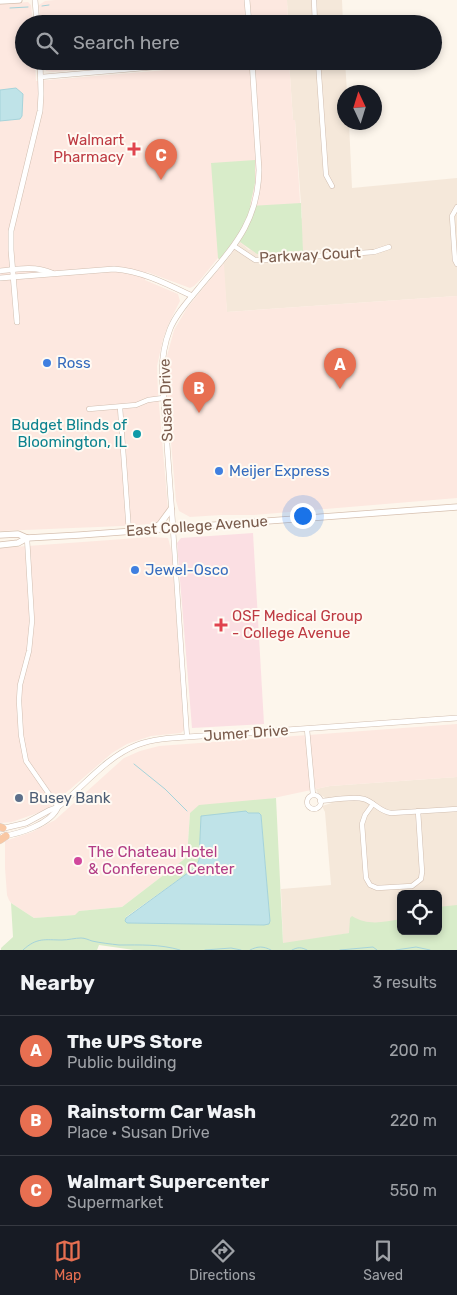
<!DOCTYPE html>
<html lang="en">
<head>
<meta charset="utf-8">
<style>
	body { margin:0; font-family:Rubik,sans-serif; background:#242831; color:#f1f3f6 }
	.controls { position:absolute; right:15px; bottom:15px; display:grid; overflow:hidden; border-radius:8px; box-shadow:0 2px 8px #0003 }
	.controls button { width:45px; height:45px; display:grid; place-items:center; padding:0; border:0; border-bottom:1px solid #363941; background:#171b24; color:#f1f3f6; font:25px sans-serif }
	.compass { position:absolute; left:337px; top:85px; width:45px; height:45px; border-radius:50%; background:#171b24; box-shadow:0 2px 8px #0003; rotate:356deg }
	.you { position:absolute; left:302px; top:515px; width:18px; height:18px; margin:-12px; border:4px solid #fff; border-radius:50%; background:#1a73e8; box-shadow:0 0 0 8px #1a73e833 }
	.badge { display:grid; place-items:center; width:32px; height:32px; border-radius:50%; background:#e76f51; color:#fff; font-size:16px; font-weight:700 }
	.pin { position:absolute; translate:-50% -41px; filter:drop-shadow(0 1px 2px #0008) }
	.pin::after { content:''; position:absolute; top:26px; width:18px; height:15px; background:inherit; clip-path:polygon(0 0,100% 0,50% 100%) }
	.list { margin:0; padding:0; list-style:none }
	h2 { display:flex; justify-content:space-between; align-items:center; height:65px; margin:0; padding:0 20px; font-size:21px }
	h2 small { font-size:16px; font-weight:400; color:#9ea1a6 }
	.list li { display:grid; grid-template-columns:32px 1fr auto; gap:15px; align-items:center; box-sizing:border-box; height:70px; padding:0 20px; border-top:1px solid #363941 }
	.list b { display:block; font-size:19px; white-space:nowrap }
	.list p { margin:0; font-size:16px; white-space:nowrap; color:#9ea1a6 }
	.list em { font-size:16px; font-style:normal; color:#9ea1a6 }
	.icon { flex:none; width:28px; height:28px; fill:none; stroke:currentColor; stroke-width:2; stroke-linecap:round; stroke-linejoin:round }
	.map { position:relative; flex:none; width:457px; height:950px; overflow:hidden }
	.search { position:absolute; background:#171b24; box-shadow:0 2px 8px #0003; left:15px; right:15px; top:15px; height:55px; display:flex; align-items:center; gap:12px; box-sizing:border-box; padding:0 18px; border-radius:28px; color:#9ea1a6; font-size:19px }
	.sheet { height:275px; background:#171b24 }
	nav { display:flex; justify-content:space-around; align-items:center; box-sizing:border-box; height:70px; border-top:1px solid #363941; background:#171b24; font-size:14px; color:#9ea1a6 }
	nav a { display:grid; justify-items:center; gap:2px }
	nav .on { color:#e76f51 }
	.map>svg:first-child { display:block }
</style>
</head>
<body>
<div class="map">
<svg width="457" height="950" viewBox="0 0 457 950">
	<rect width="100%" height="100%" fill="#fdf6ec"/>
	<g fill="#f5e8da">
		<path d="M287 0H342L343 24H286L288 22Z"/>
		<path d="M289 61H345L347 92H344V122L349 123 352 188 457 178V296L227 312 223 264 240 242 249 250 302 218 295 120H293Z"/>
		<path d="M457 777V921L438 922V894H401V924L293 943H283L281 889 331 885 325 812 322 806 332 803 317 792 316 789 330 786Z"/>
	</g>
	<g fill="#fde8e0">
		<path d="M55 0H287L288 22 286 24H41L39 5 45 1Z"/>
		<path d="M28 2 31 5 33 24H24V61H35L36 81 202 67V61H289L293 120H295L303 251 257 254 240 243 224 264 227 312 457 296V498L253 515H221L190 517 179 511 176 501 165 371 167 356 174 330 187 308 223 264 218 258 201 279 194 286 190 288 147 272 145 280 178 294 180 301 169 323 163 339 157 366 158 393 168 509 162 519 151 524 122 526 0 531V4Z"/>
		<path d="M43 61H189L53 72 46 71Z"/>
		<path d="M151 537 168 538 172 553 184 730 181 733 151 736 127 744 112 753 46 810 12 822 0 823V548Z"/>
		<path d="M457 724V777L330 786 269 799 190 813 187 857 122 907 79 911 76 915 34 918 11 903 9 900 7 895 5 868V841L32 832 55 820 124 758 140 751 159 746Z"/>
	</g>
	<path fill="#fbdfe3" d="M253 533 264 724 192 728 177 543 181 538Z"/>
	<g fill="#d8ecc9" fill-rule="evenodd">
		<path d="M255 160V183L250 206 301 203 303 251 257 254 240 242 223 264 218 258 211 163Z"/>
		<path d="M276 798 283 943 349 933 350 918 352 916C368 926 383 922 401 919V931H438V907L457 905V950H134L99 945 97 950H1V948L13 937 11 903 34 918 75 915 79 911 122 907 187 857 190 813 199 805ZM258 813 261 815 270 921 264 925 128 923 125 921 126 917 196 867 199 860 201 816Z"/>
	</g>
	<g fill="#bfe3e8" stroke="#a5d3da">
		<path d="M16 88 23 94 22 116 20 119 0 121V90Z"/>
		<path d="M246 811 248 813H259L261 815 270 921 269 924 264 925 127 923 125 921 126 918 196 867 199 860 201 816Z"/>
	</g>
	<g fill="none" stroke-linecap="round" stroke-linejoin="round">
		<g stroke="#a5d3da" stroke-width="1">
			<path d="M42 6 49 5"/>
			<path d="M10 8 28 7"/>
			<path d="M134 764 165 789 187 811"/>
			<path d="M23 950C37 937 45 940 62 940 68 940 75 938 81 938 85 938 89 940 92 941 101 943 111 944 119 945 140 945 160 944 180 950"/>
			<path d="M205 950 231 948 241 950"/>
			<path d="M250 950C258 946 263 946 271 950"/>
			<path d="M292 950C298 947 301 947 307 950"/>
			<path d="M340 950 373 947 377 950"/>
			<path d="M396 950 416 947 430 950"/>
		</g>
		<g stroke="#d1beb0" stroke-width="5.5">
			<g id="minor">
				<path d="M314 0 315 24"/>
				<path d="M318 61 326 175 332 186"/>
				<path d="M41 77 224 61"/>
				<path d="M457 207 452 216 455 260 457 264"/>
				<path d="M234 246 255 260H264L374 252 389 247"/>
				<path d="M120 407 129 532"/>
				<path d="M89 409 136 405 148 400 163 398"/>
				<path d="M173 529 187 737"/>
				<path d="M27 538 32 621 29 651 20 685 19 701 21 735 26 761 58 807"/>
				<path d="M307 729 313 795"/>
				<circle cx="314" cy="802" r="7"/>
				<path d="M320 801C332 800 353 796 364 799 374 802 380 812 391 813L457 809"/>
				<path d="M373 804 365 815 362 824 366 878 370 885 377 888 412 886 421 879 422 872 418 811"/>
			</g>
		</g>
		<g stroke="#d1beb0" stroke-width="6">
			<g id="tertiary">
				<path d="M35 0 37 24"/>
				<path d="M247 0 249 24"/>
				<path d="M0 271C18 269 35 266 52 273"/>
				<path d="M0 278 114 269C142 271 167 284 192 296"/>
				<path d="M17 322 11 250V231L40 111 41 94 40 61"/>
				<path d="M173 529 162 374C162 359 164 344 170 329 176 314 188 301 198 289 231 249 258 225 259 170L252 61"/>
				<path d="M0 829 26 823 50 810 58 807C83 787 106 757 137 745 153 739 170 738 187 737L457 718"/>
				<path d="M3 836C19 834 51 824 58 807"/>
			</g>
		</g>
		<g stroke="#d6c0b0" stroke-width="7">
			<g id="secondary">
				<path d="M0 1 19 0"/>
				<path d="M152 529 160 524 171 509"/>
				<path d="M0 535 18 534 27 538 80 535 457 507"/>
				<path d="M0 545 18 543 27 538"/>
			</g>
		</g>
		<g stroke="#dad1cd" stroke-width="8">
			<g id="trunk">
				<path d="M0 827 3 828"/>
				<path d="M0 840 6 836"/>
			</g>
		</g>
		<use href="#minor" stroke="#fff" stroke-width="4.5"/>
		<use href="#tertiary" stroke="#fff" stroke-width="5"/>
		<use href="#secondary" stroke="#fff" stroke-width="5.5"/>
		<use href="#trunk" stroke="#f9c8a4" stroke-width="7"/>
	</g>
	<g fill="#e0444e" stroke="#fffaf3" stroke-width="2">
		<path d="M131.5 141.5h5v5h5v5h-5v5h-5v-5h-5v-5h5z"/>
		<path d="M218.5 617.5h5v5h5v5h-5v5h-5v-5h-5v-5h5z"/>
	</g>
	<g fill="#3f7fe0" stroke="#fffaf3" stroke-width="2">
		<circle cx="47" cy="363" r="5"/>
		<circle cx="219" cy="471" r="5"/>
		<circle cx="135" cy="570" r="5"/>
	</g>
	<circle fill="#0f9aa8" stroke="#fffaf3" stroke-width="2" cx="137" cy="434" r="5"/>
	<circle fill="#5c6f8a" stroke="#fffaf3" stroke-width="2" cx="19" cy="798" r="5"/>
	<circle fill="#d1479c" stroke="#fffaf3" stroke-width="2" cx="78" cy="861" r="5"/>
	<g text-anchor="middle" stroke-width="4" stroke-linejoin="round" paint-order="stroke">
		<g font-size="15" fill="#be3a42" stroke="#fffaf3" text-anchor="end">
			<text x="124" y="145">Walmart<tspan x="124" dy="17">Pharmacy</tspan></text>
			<text x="232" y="621" text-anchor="start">OSF Medical Group<tspan x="232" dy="17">- College Avenue</tspan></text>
		</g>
		<g font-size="15" fill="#7a5c4d" stroke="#fffaf3">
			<text transform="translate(310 255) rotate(-3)" y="5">Parkway Court</text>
			<text transform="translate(166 400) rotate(-92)" y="5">Susan Drive</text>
			<text transform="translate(197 526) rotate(-4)" y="5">East College Avenue</text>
			<text transform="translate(246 733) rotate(-4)" y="5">Jumer Drive</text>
		</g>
		<g font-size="15" fill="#366cbe" stroke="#fffaf3" text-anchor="start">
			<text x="57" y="368">Ross</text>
			<text x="229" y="476">Meijer Express</text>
			<text x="145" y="575">Jewel-Osco</text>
		</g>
		<g font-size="15" fill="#0d838f" stroke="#fffaf3" text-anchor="end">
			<text x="127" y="430">Budget Blinds of<tspan x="127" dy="17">Bloomington, IL</tspan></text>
		</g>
		<g font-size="15" fill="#4e5e75" stroke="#fffaf3" text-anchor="start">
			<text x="29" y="803">Busey Bank</text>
		</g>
		<g font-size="15" fill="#b23c85" stroke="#fffaf3" text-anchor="start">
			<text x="88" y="857">The Chateau Hotel<tspan x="88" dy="17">&amp; Conference Center</tspan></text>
		</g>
	</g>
</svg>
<div class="controls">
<button><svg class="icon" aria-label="locate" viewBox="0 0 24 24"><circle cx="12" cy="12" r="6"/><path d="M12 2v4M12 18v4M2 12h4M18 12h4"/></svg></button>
</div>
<svg class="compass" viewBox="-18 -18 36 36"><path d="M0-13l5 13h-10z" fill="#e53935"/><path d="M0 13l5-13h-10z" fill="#9ea1a6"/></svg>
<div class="you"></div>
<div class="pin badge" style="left:340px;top:389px">A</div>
<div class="pin badge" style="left:199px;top:413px">B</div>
<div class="pin badge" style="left:161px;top:180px">C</div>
<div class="search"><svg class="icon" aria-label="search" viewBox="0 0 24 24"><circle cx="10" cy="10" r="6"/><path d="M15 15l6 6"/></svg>Search here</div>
</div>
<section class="sheet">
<h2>Nearby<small>3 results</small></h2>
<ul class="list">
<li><span class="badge">A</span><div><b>The UPS Store</b><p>Public building</p></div><em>200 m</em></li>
<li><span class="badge">B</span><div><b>Rainstorm Car Wash</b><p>Place · Susan Drive</p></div><em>220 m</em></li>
<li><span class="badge">C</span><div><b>Walmart Supercenter</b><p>Supermarket</p></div><em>550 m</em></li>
</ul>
</section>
<nav>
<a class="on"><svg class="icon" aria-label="map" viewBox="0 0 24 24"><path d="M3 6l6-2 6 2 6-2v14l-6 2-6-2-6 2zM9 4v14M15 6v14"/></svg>Map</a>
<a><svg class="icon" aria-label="directions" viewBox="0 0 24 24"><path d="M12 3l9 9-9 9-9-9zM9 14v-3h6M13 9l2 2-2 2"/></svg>Directions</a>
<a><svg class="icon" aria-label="saved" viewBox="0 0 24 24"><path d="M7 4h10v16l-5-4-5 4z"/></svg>Saved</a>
</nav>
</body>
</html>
